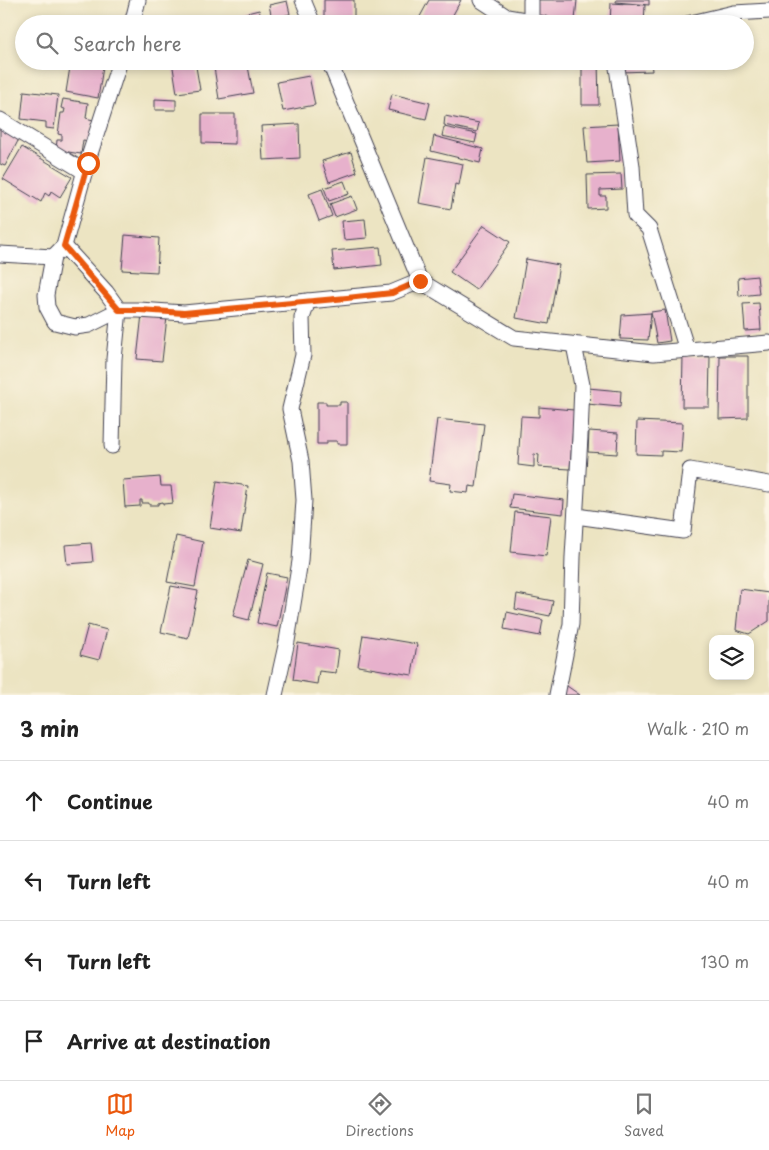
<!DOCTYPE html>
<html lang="en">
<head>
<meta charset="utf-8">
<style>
	body { margin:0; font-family:"Playpen Sans",sans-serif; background:#f2f2f2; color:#222 }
	.controls { position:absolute; right:15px; bottom:15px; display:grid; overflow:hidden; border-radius:10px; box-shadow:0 2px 8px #0003 }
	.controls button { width:45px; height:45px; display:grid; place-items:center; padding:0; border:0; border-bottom:1px solid #e0e0e0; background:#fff; color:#222; font:25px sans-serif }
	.stop { position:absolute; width:15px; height:15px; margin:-11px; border:4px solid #ea580c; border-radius:50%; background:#fff }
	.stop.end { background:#ea580c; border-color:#fff; box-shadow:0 1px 5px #0008 }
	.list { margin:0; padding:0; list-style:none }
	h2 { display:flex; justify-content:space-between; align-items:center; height:65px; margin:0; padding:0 20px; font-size:21px }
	h2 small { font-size:16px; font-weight:400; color:#767676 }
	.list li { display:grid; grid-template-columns:32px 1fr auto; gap:15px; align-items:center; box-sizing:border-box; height:80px; padding:0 20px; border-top:1px solid #e0e0e0 }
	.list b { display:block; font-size:19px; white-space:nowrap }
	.list em { font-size:16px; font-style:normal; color:#767676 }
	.icon { flex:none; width:28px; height:28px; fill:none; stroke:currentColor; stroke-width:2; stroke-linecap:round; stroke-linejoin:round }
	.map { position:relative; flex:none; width:769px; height:695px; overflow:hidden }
	.search { position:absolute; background:#fff; box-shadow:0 2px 8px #0003; left:15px; right:15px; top:15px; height:55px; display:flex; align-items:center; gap:12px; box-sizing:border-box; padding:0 18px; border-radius:28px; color:#767676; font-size:19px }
	.sheet { height:385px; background:#fff }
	nav { display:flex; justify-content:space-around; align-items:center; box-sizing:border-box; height:70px; border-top:1px solid #e0e0e0; background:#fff; font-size:14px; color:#767676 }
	nav a { display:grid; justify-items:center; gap:2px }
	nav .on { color:#ea580c }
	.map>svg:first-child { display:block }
</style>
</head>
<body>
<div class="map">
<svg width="769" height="695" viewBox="0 0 769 695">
	<rect width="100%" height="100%" fill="#fcf5e5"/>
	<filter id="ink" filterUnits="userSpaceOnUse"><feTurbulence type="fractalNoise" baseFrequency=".02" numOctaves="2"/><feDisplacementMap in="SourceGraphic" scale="10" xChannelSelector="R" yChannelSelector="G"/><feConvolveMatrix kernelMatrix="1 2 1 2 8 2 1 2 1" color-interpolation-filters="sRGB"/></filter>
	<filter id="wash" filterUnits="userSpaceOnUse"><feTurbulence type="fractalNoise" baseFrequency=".0096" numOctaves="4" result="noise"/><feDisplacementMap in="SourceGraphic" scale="20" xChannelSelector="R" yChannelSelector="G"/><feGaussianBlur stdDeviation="1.12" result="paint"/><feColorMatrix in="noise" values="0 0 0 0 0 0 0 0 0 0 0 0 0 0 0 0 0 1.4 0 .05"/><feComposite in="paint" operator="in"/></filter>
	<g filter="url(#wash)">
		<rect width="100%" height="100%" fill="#ece4c2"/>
		<g id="blocks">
			<g fill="#e7b1cc">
				<rect x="324" y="0" width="30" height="24"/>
				<path d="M429 0H461L448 24H416Z"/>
				<path d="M535 0H577L575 20 534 17Z"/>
				<path d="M616 0H649V5L616 2Z"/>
				<path d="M287 1 290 14 272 19 269 5Z"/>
				<path d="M611 3 645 5 644 24H610Z"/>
				<path d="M259 10 263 24H241L239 15Z"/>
				<path d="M71 61H104L98 98 66 92Z"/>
				<path d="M172 61H195L200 90 177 93Z"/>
				<path d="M213 61H247L253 93 219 99Z"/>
				<path d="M582 61H598L599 105H582Z"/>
				<path d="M619 61H651L652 71 620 72Z"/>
				<path d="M309 76 315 105 283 111 277 82Z"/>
				<path d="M24 91 58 95 54 129 46 128V122L21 119Z"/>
				<path d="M392 94 430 103 426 119 388 110Z"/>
				<path d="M63 99 88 103 86 118 93 120 90 141 83 140 81 154 56 150 57 140H62V135L58 134 61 113H64L65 109 61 108Z"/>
				<path d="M155 99 176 100V110H155Z"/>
				<path d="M202 114H235V144L202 143Z"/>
				<path d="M445 116 479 123 477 132 444 125Z"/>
				<path d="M299 124 300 158 263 160 261 126Z"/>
				<path d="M618 124 620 161 587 163 584 126Z"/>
				<path d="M444 127 477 134 475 143 442 136Z"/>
				<path d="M0 128 19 139 5 166 0 164Z"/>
				<path d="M434 136 483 149 480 163 431 151Z"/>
				<path d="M22 147 72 177 60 197 51 191 49 196 45 193 41 202 3 179Z"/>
				<path d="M351 152 357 172 329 182 322 161Z"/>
				<path d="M427 157 463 164 459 185 455 184 451 209 419 203Z"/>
				<path d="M621 174 622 189 600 190V196H606V208L588 209 587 175Z"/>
				<path d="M344 181 349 194 329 201 324 188Z"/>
				<path d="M322 189 332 216 319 221 309 194Z"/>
				<path d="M352 196 357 209 335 217 330 204Z"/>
				<path d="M365 219 367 238 344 240 342 221Z"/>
				<path d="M484 225 510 242 476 290 450 272Z"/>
				<path d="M125 235 159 238 157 272 122 270Z"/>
				<path d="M380 247 382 265 334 270 332 251Z"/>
				<path d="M526 259 559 265 549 324 516 318Z"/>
				<path d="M757 276 759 294 739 296 738 278Z"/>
				<path d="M759 303 761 330 745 331 743 304Z"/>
				<path d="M665 310 670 341 657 343 651 312Z"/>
				<path d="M651 313 648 340 620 339 622 315Z"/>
				<path d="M142 314 167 317 162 361 137 359Z"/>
				<path d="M683 356 710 357 709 407H682Z"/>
				<path d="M720 356H748V418L719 419Z"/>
				<path d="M588 388 621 391 620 407 587 404Z"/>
				<path d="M317 402H326V405H340V402H347V444H337V441H327V444H317Z"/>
				<path d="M539 407 574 410 570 469 538 467 539 455 534 454V467L518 465 521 416 539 417Z"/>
				<path d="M437 419 484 424 476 487 469 486 468 493 450 491 451 484 429 481Z"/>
				<path d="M637 421 683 423 681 452 661 451V455L636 454Z"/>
				<path d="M589 431 618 433 617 454 588 452Z"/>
				<path d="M160 477 161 486H171L173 503 163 504V502L158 503V505H149V503H142V500H140V506L125 507 123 480Z"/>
				<path d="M217 481 248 486 241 533 210 528Z"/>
				<path d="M512 494 564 500 563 514 510 508Z"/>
				<path d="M515 512 551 516 546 556 511 552Z"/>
				<path d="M176 536 203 542 195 587 167 582Z"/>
				<path d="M91 543 93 562 67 564 65 545Z"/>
				<path d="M248 560 263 564 249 620 233 616Z"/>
				<path d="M267 573 287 577 277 627 257 623Z"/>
				<path d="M171 586 198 591 188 638 161 632Z"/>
				<path d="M740 589 769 593V621L749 634 736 630Z"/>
				<path d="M517 594 553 601 550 616 515 609Z"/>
				<path d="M507 612 543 620 540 636 504 629Z"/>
				<path d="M88 625 107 630 99 660 80 655Z"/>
				<path d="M363 635 417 644 412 675 358 666Z"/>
				<path d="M298 643 339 650 336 673 319 671 317 684 293 680Z"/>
				<path d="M567 686 580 695H560Z"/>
			</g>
		</g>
	</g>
	<g filter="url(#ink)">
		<use href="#blocks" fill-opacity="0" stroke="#403f4f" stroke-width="1"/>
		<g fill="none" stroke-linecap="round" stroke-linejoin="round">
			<g stroke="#403f4f" stroke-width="17">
				<g id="minor">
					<path d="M303 0 313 24"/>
					<path d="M481 0 507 17 531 21"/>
					<path d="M531 0V21L544 24"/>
					<path d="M132 24 138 0"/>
					<path d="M687 24 734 13 769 11"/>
					<path d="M329 61 420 281 514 338 654 353 769 343"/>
					<path d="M616 61 632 166 635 215 649 229 687 350"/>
					<path d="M0 120 85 172"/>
					<path d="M64 246 106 292 119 310H139L184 313 308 301"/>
					<path d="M0 254 53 257 64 246 87 163 120 61"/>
					<path d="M53 257 46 295 47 307 55 322 75 327 89 325 119 310"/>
					<path d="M112 446 114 359 119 310"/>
					<path d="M576 516 683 531 690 470 769 484"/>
					<path d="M275 695 287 641 300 561 304 500 301 461 290 409 303 355 302 318 308 301 391 293 420 281"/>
					<path d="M557 695 571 624 573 557 580 437 582 385 574 345"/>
				</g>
			</g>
			<use href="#minor" stroke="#fff" stroke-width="15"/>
		</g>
	</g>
	<g fill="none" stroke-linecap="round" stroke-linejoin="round" filter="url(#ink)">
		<path stroke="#ea580c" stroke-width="6" d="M88 163 64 246 119 310H140L184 313 347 298 392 293 420 281"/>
	</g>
</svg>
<div class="controls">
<button><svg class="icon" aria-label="layers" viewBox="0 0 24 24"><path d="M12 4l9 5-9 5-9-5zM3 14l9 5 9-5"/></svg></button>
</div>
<div class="stop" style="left:88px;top:163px"></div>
<div class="stop end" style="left:420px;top:281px"></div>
<div class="search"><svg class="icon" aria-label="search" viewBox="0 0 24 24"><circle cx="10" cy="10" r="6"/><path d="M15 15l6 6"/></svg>Search here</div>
</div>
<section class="sheet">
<h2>3 min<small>Walk · 210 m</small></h2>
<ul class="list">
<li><svg class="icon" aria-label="ahead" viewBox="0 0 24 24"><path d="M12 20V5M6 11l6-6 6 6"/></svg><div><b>Continue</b></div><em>40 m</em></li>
<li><svg class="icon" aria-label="left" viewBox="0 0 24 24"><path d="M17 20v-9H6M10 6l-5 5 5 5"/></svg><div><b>Turn left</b></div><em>40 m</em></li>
<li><svg class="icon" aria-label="left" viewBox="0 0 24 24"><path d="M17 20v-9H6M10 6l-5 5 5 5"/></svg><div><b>Turn left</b></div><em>130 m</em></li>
<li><svg class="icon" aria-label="arrive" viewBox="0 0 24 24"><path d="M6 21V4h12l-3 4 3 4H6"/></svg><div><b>Arrive at destination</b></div></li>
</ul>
</section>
<nav>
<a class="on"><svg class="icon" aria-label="map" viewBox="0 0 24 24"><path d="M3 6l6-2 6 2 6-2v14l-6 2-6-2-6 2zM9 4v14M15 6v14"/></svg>Map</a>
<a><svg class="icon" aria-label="directions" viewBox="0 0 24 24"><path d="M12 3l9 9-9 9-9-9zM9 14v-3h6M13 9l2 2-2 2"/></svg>Directions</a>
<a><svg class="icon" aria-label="saved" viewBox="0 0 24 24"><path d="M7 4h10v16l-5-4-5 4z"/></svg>Saved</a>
</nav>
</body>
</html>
